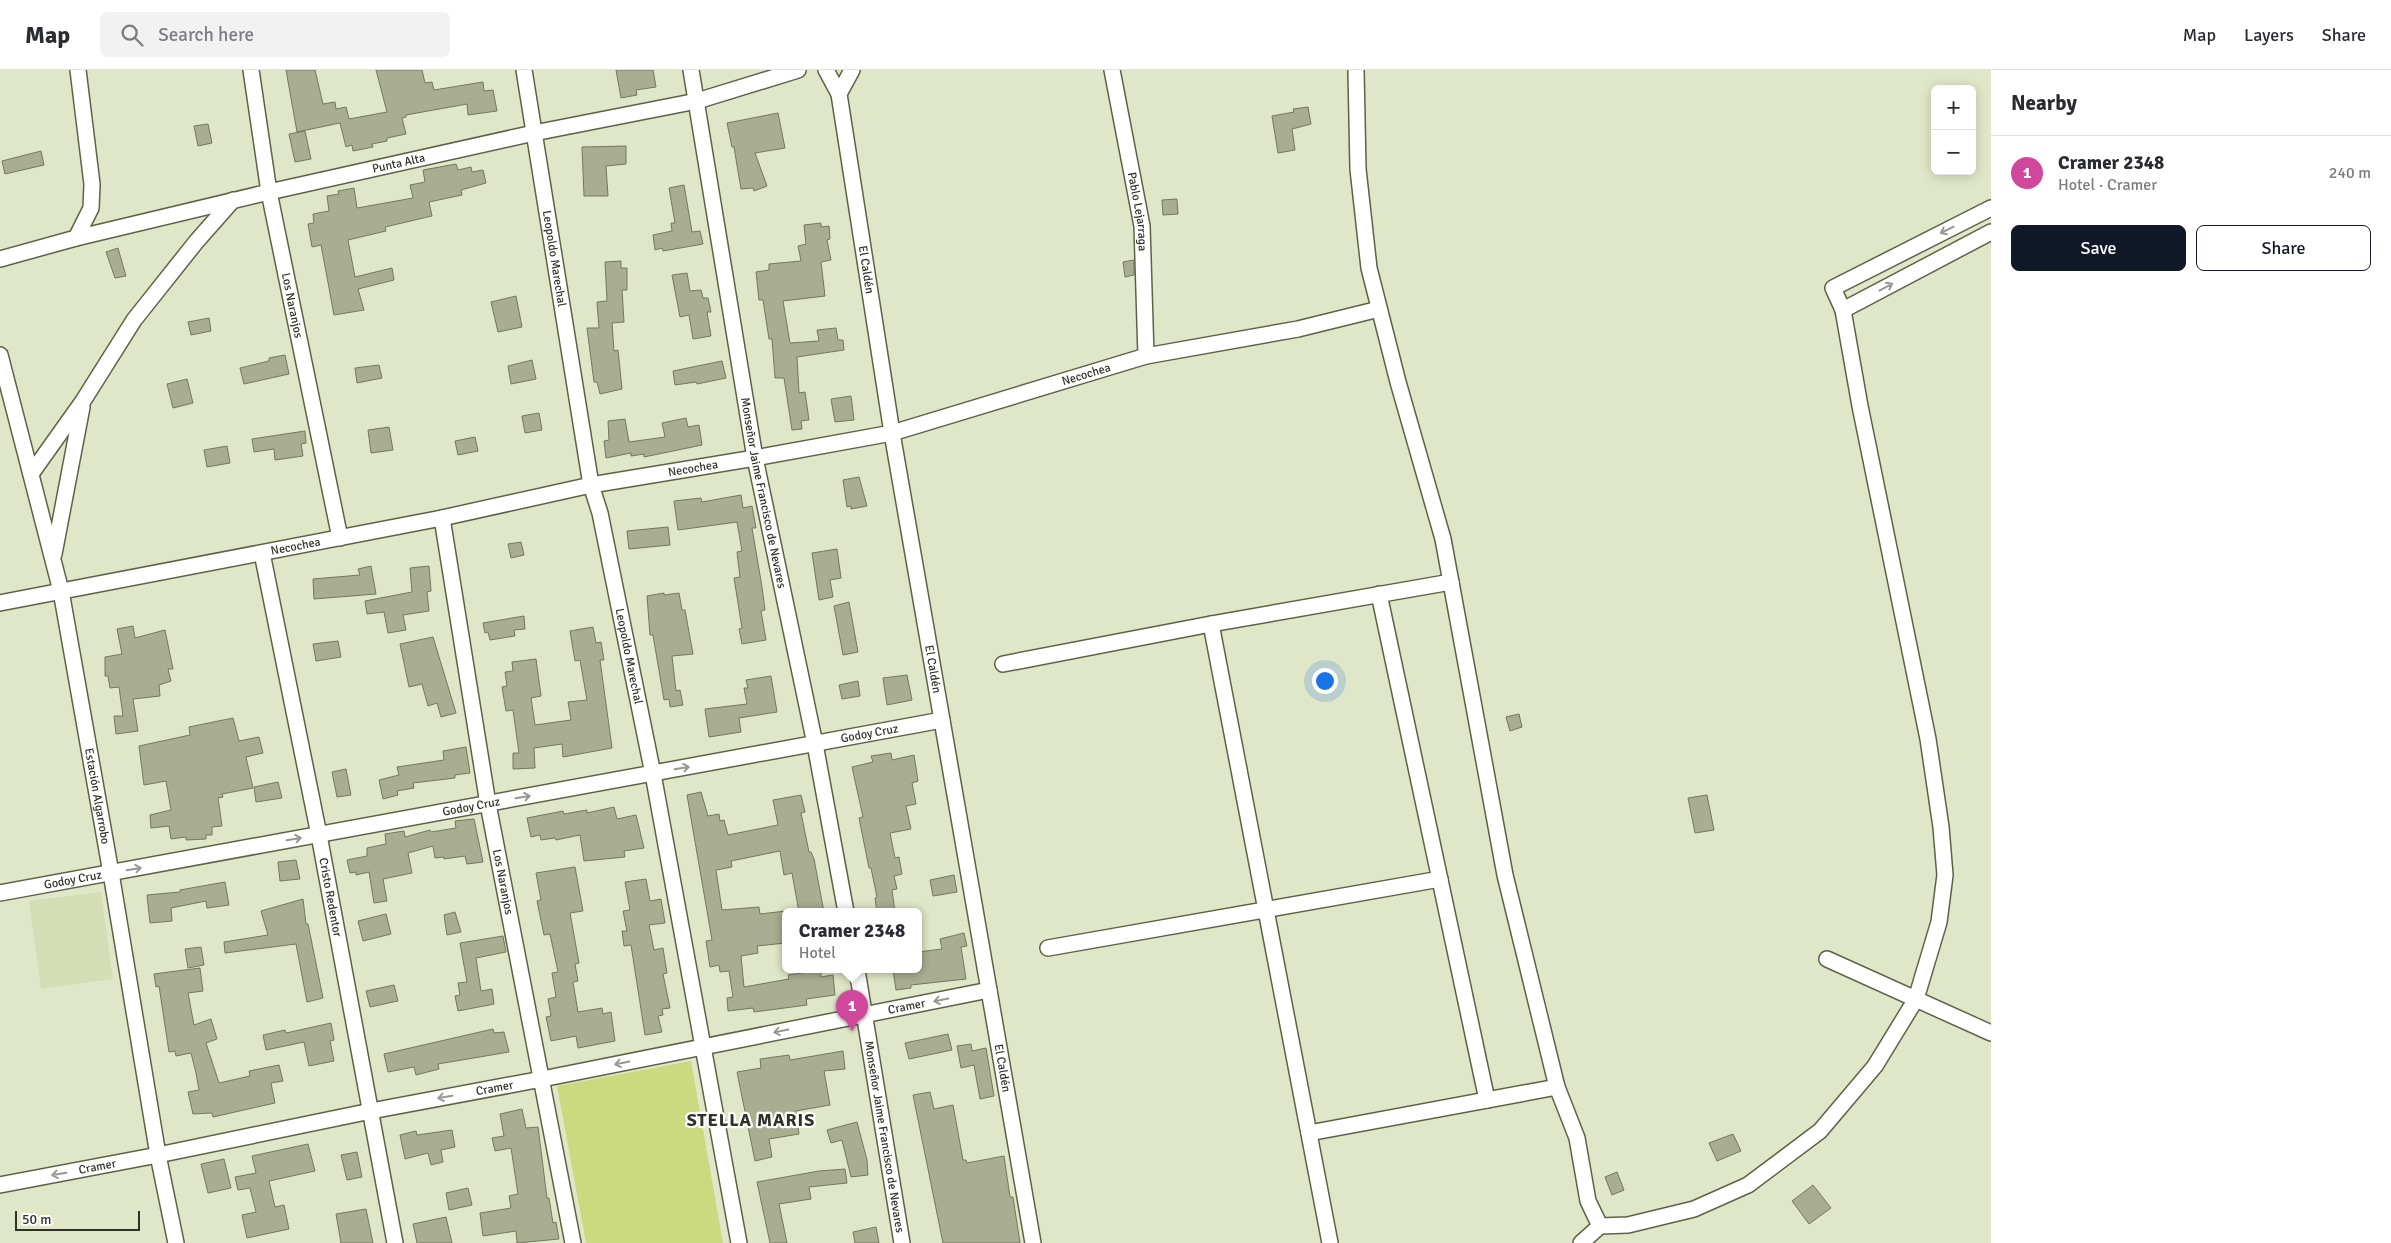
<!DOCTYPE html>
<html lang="en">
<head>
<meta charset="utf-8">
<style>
	body { margin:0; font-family:Signika,sans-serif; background:#f2f2f3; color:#2b2b33 }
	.controls { position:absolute; right:15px; top:15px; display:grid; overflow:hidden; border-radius:8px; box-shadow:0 2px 12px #0003 }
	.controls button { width:45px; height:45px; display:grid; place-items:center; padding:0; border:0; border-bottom:1px solid #e1e1e2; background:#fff; color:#2b2b33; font:25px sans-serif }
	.scale { position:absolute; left:15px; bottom:12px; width:125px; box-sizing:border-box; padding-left:5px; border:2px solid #2f3226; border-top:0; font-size:14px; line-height:18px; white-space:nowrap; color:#2f3226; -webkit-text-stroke:4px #fff; paint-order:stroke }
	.you { position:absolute; left:1324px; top:610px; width:18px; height:18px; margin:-12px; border:4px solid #fff; border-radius:50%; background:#1a73e8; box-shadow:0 0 0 8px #1a73e833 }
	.badge { display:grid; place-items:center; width:32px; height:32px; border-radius:50%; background:#111827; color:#fff; font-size:16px; font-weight:700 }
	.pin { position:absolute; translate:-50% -41px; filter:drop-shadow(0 1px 2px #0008) }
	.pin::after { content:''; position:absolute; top:26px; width:18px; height:15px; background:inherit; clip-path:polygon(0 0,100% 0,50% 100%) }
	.popup { position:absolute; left:782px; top:838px; width:140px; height:65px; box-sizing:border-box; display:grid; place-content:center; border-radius:8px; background:#fff; filter:drop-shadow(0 1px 4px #0005); font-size:16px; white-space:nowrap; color:#7c7c81 }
	.popup b { font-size:19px; color:#2b2b33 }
	.popup::after { content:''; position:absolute; left:50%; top:100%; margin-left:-10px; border:10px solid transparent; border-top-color:#fff }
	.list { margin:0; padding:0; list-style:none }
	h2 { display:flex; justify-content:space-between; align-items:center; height:65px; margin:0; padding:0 20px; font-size:21px }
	h2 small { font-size:16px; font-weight:400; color:#7c7c81 }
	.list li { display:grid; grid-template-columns:32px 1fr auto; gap:15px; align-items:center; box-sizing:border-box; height:75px; padding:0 20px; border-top:1px solid #e1e1e2 }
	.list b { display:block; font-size:19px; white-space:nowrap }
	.list p { margin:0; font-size:16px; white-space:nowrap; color:#7c7c81 }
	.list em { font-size:16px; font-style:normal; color:#7c7c81 }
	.actions { display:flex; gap:10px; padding:15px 20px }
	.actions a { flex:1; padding:11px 0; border:1px solid #111827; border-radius:8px; text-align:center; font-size:18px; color:#111827 }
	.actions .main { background:#111827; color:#fff }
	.icon { flex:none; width:28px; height:28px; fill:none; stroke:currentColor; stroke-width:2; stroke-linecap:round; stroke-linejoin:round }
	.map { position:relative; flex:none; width:1991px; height:1173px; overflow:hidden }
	header { display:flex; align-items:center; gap:30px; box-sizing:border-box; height:70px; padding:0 25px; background:#fff; border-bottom:1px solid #e1e1e2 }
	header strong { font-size:24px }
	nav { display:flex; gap:28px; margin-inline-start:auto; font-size:18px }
	.search { width:350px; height:45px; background:#f2f2f3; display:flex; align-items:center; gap:12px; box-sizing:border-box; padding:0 18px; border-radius:8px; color:#7c7c81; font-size:19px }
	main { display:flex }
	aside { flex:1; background:#fff }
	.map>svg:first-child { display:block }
</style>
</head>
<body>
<header>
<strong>Map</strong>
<div class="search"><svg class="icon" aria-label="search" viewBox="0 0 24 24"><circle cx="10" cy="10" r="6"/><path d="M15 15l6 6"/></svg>Search here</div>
<nav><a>Map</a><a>Layers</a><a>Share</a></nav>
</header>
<main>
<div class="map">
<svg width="1991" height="1173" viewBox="0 0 1991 1173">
	<rect width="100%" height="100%" fill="#e0e7c8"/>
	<path fill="#d5ddb7" d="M101 822 113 909 41 919 29 831Z"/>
	<path fill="#cbda7e" d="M691 991 723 1173H586L557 1016Z"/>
	<g fill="#a9ae91" stroke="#72785c">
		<path d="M286 0H315L323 34 335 32 336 39 346 37 349 49 387 42 376 0H422L425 13 432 12 434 20 483 12 484 21 493 20 497 41 468 45 467 34 406 45V47L402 48 406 64 387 68V71L372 74 373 77 353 81 352 75 346 77 340 53 297 62Z"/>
		<path d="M616 0H653L656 17 636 20 637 25 621 28Z"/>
		<path d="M1308 37 1311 54 1292 59 1295 80 1278 83 1272 46 1294 42 1293 39Z"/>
		<path d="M778 43 785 78 755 83 767 116 754 121 753 118 741 119 734 77H732L727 53Z"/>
		<path d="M208 54 212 73 198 76 194 56Z"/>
		<path d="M305 61 311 89 295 92 289 64Z"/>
		<path d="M626 76V94L606 96 608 126H584L582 77Z"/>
		<path d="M41 81 44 95 5 104 2 91Z"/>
		<path d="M456 94 458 100 471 97 472 102 483 100 486 113 461 120 462 125 429 132 432 146 385 157 386 161 348 170 355 207 392 198 394 210 358 219 364 240 334 245 321 175 312 177 308 154 314 153 313 144 329 141 327 126 339 124 338 121 354 118 357 138 413 128 410 115 425 112 423 100Z"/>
		<path d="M684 115 692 162 700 161 703 174 663 181 662 178 655 180 653 165 672 161 671 153H675L669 118Z"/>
		<path d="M1177 129 1178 144 1163 145 1162 130Z"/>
		<path d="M821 153V157L829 156 830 169 827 170 831 190 821 192 825 226 783 231 790 273 819 271 817 260 836 258 838 270H843L844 280 797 287 799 323 805 322 809 350 801 351 802 359 792 360 784 308H775L772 269H769L763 230H759L756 202 769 200V194L801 191 798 176 806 174 804 155Z"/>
		<path d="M118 178 126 206 115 208 106 182Z"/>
		<path d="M1134 190V205L1125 207 1123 192Z"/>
		<path d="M621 191V198H627V220H622L624 252 612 253 614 281 618 280 622 319 600 324 597 312H594L587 258H599L597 232 607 231 605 192Z"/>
		<path d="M687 203 690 221 701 220 703 228H708L711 242H707L711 266 693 269 689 245 680 247 672 205Z"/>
		<path d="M516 226 522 257 498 262 491 232Z"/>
		<path d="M209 248 211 261 191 265 188 252Z"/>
		<path d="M285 285 289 304 244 314 240 298 269 291V288Z"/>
		<path d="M532 290 536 309 511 314 508 296Z"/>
		<path d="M722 291 726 308 697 314 696 312 675 315 673 301Z"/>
		<path d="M379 295 382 308 357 313 355 298Z"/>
		<path d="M187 309 193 333 173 338 167 314Z"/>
		<path d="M851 326 854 350 835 352 831 329Z"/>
		<path d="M539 343 542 360 525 363 522 346Z"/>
		<path d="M686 348 688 357 699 355 702 375 644 387V384L631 386V383L606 388 604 371 609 370 608 351 625 349 629 372 665 367 662 353Z"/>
		<path d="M389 357 393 380 371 383 368 360Z"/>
		<path d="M305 361 306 373 301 374 303 386 275 390 274 379 254 382 252 369Z"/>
		<path d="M475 367 478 381 458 385 455 371Z"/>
		<path d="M227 376 230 393 207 397 204 380Z"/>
		<path d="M859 407 867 436 851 439V436L847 437 843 410Z"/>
		<path d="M741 425 743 438 752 436 756 458H752L762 517 765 540 761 541 766 570 742 574 739 559 742 558 734 508 740 507 737 482 742 481 737 452 678 460 674 431 701 428 702 432Z"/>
		<path d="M668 457 670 475 629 479 627 461Z"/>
		<path d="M521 472 524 485 511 488 508 474Z"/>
		<path d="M837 479 841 508 830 510 833 527 819 530 812 483Z"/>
		<path d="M371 496 376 524 314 529 313 509 360 505 358 499Z"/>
		<path d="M429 496 431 521 427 522 429 541 403 545 406 560 388 563 384 542 367 544 365 531 412 522 410 498Z"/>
		<path d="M664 523V525L679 523 682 540H685L693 584 672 586 676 621 680 620 683 635 670 637 669 629 664 630 653 565H650L647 526Z"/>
		<path d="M849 532 858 582 843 585 834 536Z"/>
		<path d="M524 546 525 559 514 560 515 566 490 570 488 562 485 563 483 553Z"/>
		<path d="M133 556 135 568 165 560 173 599H168L171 611 159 615 160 626 133 629 138 661 116 664 114 646H123L119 617 110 618 108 606H105V587L122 584 117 559Z"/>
		<path d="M593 557 596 573 601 572 604 590H600L612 678 563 687 562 674 534 678 535 698 513 699V683H519L513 640 506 641 502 617 507 616 505 602 513 601 512 592 536 589 541 626 531 628 535 655 571 650 568 632 587 630 580 590 575 591 570 561Z"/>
		<path d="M433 567 456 643 441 647 437 633 428 636 422 614 409 617 400 574Z"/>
		<path d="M338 571 341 587 316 591 313 574Z"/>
		<path d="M907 605 912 630 887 635 883 608Z"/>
		<path d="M771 606 777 642 739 648 741 662 709 667 705 639 747 634 744 618H748L746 610Z"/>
		<path d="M858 611 860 626 842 629 839 615Z"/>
		<path d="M1519 644 1522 657 1510 661 1506 647Z"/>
		<path d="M233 648 239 671 259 667 263 683 246 687 253 718 222 724 223 727 218 728 222 756 212 757V765H206V769L186 770V767L171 769 169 756 151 758 150 745 171 740 166 711 144 715 139 676 190 665 189 657Z"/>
		<path d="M466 677 470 703 455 705V708L413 713 414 718 397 721 398 725 383 729 379 710 399 705 397 697 444 690 443 681Z"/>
		<path d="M891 683 892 690 914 685 918 711 912 713 916 734 906 736 911 759 890 763 895 788 899 787 902 804 894 806 897 819 892 820 895 842H877L875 828 877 827 871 798H869L859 748 863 747 852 697 873 692 871 686Z"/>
		<path d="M346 699 351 725 337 727 332 702Z"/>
		<path d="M278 712 282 728 256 732 254 717Z"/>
		<path d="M701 722 708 746 719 744 720 751 724 750 728 765 778 755 773 730 801 725 805 742 801 743 809 782H811L814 789 824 842H799L792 803 784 805 780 781 731 791 732 797 716 800 722 840 759 837 760 844 786 841V873L757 876 758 883 741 886 744 917 789 909 788 905 821 900V907L833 905 835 925 806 929 807 935 777 939 754 942 753 938 728 941 727 928 733 927 729 901 720 902 719 895 710 897 706 871 712 870 687 725Z"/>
		<path d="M1707 725 1714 760 1695 763 1688 728Z"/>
		<path d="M614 737 617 749 636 745 644 778 624 781 625 787 584 791 580 765 556 770 555 768 541 770 540 765 531 767 527 748 563 741 564 744 587 740V743Z"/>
		<path d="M474 749 483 792 467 794 465 786 444 789V787L435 788 433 776 408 783 412 803 383 809 387 831 374 833 369 802 356 805V802L350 803 347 790 367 786V778L386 774 385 764 404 761 405 767 430 760 431 762 456 758 455 751Z"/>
		<path d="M296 790 300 809 280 811 278 792Z"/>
		<path d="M575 797 583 841 570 843 579 893 575 894 578 911 573 912 578 942 602 938 603 944 611 942 615 971 578 978 576 966 551 971 546 947 551 946 548 929 556 927 552 903 558 902 550 864 544 865 537 831 541 830 536 803Z"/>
		<path d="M954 805 957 822 933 826 930 810Z"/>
		<path d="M646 809 650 831 661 829 665 853 649 855 654 880 663 878 667 903 663 904 670 938 662 939 663 945 658 946 662 962 645 965 631 875 624 876 622 861H627L623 841 630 840 625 812Z"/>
		<path d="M225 812 229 835 207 838 206 831 171 838 172 851 150 853 147 825 180 822V820Z"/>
		<path d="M303 829 306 854H308L323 928 307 932 296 874 225 883 224 872 268 865 261 841Z"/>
		<path d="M455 842 461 862 447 865 444 845Z"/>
		<path d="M386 844 391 864 363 871 358 851Z"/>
		<path d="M964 863 967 876 961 877 966 909 911 915V918L896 920 893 900H918V882L942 879 940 869Z"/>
		<path d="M503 866 506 882 476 888 481 921 492 919 494 934 458 941 455 926 460 925 458 913 467 912 460 873Z"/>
		<path d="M201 877 204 895 188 898 185 879Z"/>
		<path d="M200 898 203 921 188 923 194 955 211 949 217 969 206 973 219 1013 250 1006 249 1001 279 995 283 1011 271 1013 275 1033 213 1047 212 1043 193 1044 188 1022 199 1020 196 1003 191 983 176 986 175 981 169 982 159 916 156 917 154 904Z"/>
		<path d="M394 915 398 931 370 937 366 921Z"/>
		<path d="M331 953 334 970 330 971 334 991 309 996 304 972 266 980 263 965 285 960 286 963Z"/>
		<path d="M493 959 494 963 504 962 509 982 438 994 439 999 416 1005 414 997 388 1002 384 984Z"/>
		<path d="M948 964 952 980 909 989 905 973Z"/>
		<path d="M971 974 972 981 986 978 994 1026 980 1029 974 995 961 998 957 976Z"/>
		<path d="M843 981 845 999 824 1001 830 1035 796 1041 799 1064 769 1069 772 1087 755 1091 737 1002 761 998 760 989 789 985 790 990Z"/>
		<path d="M930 1022 934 1039 953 1035 963 1090H966L967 1093 1004 1086 1010 1127H1013L1020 1173H943L913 1025Z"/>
		<path d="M522 1039 526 1058 538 1057 547 1128H549L553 1153 556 1152 559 1169 517 1173 516 1161 483 1166 480 1143 511 1138 509 1126 518 1124 511 1078 495 1081 492 1068 504 1066 500 1044Z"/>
		<path d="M857 1052 867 1090 868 1105 851 1107 842 1070 831 1073 827 1060Z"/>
		<path d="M452 1060 455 1077 441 1080 443 1092 431 1095 428 1083 405 1089 400 1065 416 1061 417 1065Z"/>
		<path d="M1733 1064 1741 1081 1717 1091 1709 1073Z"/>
		<path d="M308 1074 315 1101 269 1111 275 1137 284 1135 289 1159 247 1168 242 1145 256 1142 250 1118 238 1120 235 1107 256 1103 252 1086Z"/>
		<path d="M357 1082 362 1107 347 1110 341 1085Z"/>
		<path d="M224 1089 231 1118 208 1123 201 1094Z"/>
		<path d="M845 1099 847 1113 809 1117 811 1129 779 1134 787 1173H770L757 1112 819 1101Z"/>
		<path d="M1617 1102 1624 1120 1612 1125 1605 1107Z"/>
		<path d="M1813 1115 1831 1138 1809 1154 1792 1131Z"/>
		<path d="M468 1118 472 1135 449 1140 446 1123Z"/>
		<path d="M366 1139 373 1173H341L336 1144Z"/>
		<path d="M446 1147 452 1173H417L413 1154Z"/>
		<path d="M876 1157 879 1173H855L853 1162Z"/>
	</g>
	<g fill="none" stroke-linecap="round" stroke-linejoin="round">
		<g stroke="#5d6247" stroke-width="18">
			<g id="street">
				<path id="s1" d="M251 0 269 122 340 468"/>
				<path id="s2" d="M524 0 591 415 600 443 653 704 739 1173"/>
				<path id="s3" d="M691 0 755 388 815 674 846 842"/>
				<path id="s4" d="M826 0 839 24 892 363 1033 1173"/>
				<path id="s5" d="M1112 0 1142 156 1146 286"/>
				<path d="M1356 0 1358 99 1369 198 1398 312 1443 469 1505 805 1557 1017 1577 1068 1588 1131 1600 1156 1581 1173"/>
				<path d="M839 24 852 0"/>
				<path d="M76 168 91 138 92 114 78 0"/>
				<path id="s6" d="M0 189 76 168 269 122 534 63 697 31 798 0"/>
				<path d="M1843 240 1991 162"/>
				<path id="s7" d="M0 285 61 521 111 803 158 1085 176 1173"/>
				<path d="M31 404 83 331 134 250 196 172 233 130"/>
				<path id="s8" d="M442 448 488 734 573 1173"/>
				<path id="s9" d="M262 483 319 765 395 1173"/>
				<path d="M54 484 82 337"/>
				<path d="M1379 524 1487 1030"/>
				<path id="s10" d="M0 533 442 448 591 415 755 388 892 363 1146 286 1298 259 1379 239"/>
				<path d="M1211 554 1330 1173"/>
				<path d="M1003 594 1211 554 1451 512"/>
				<path id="s11" d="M0 823 942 650"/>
				<path d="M1048 878 1440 809"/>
				<path d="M1827 889 1991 963"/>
				<path id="s12" d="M857 900 902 1173"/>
				<path d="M1309 1063 1557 1017"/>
				<path id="s13" d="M0 1115 158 1085 371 1041 542 1009 989 920"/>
				<path d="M1600 1156 1628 1155 1694 1139 1748 1115 1820 1061 1875 996 1916 929 1939 852 1945 805 1941 757 1928 669 1860 336 1843 240 1833 218 1991 138"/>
			</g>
		</g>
		<use href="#street" stroke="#fff" stroke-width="15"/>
	</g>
	<defs><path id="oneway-shaft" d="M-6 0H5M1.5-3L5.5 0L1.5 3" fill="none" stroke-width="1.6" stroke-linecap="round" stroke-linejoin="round" transform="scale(1.25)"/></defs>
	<g stroke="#979892">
		<use href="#oneway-shaft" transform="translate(1947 160) rotate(154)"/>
		<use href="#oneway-shaft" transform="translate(1886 217) rotate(-28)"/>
		<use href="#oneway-shaft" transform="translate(682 698) rotate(-10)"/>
		<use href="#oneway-shaft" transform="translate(523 727) rotate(-10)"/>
		<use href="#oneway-shaft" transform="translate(294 769) rotate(-10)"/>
		<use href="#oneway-shaft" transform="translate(134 799) rotate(-10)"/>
		<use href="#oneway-shaft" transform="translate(941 930) rotate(169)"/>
		<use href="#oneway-shaft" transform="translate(781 961) rotate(169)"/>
		<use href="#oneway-shaft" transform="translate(622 993) rotate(169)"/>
		<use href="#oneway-shaft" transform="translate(445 1027) rotate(170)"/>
		<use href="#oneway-shaft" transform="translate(59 1104) rotate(170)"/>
	</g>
	<g text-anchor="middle" stroke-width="4.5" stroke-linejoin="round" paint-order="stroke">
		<g font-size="12" fill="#2f3226" stroke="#fff">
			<text dy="4" stroke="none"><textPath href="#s6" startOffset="410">Punta Alta</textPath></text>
			<text dy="4" stroke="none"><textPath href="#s5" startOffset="144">Pablo Lejarraga</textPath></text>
			<text dy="4" stroke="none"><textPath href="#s2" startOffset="191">Leopoldo Marechal</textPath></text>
			<text dy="4" stroke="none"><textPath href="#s4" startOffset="205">El Caldén</textPath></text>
			<text dy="4" stroke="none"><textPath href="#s1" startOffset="239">Los Naranjos</textPath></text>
			<text dy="4" stroke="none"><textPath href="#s10" startOffset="1111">Necochea</textPath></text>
			<text dy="4" stroke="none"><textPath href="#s10" startOffset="706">Necochea</textPath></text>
			<text dy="4" stroke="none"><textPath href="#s3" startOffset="429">Monseñor Jaime Francisco de Nevares</textPath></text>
			<text dy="4" stroke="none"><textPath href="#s10" startOffset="301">Necochea</textPath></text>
			<text dy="4" stroke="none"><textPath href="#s2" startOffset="596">Leopoldo Marechal</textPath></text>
			<text dy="4" stroke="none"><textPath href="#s4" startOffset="610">El Caldén</textPath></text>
			<text dy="4" stroke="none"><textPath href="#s11" startOffset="884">Godoy Cruz</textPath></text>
			<text dy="4" stroke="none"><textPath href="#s7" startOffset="452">Estación Algarrobo</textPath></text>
			<text dy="4" stroke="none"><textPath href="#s11" startOffset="479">Godoy Cruz</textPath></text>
			<text dy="4" stroke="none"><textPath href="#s11" startOffset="74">Godoy Cruz</textPath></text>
			<text dy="4" stroke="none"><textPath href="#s8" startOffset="369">Los Naranjos</textPath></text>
			<text dy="4" stroke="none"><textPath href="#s9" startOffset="351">Cristo Redentor</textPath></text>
			<text dy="4" stroke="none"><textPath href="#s13" startOffset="924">Cramer</textPath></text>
			<text dy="4" stroke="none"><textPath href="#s4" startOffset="1015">El Caldén</textPath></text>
			<text dy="4" stroke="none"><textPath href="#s13" startOffset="504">Cramer</textPath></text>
			<text dy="4" stroke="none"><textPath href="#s12" startOffset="169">Monseñor Jaime Francisco de Nevares</textPath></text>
			<text dy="4" stroke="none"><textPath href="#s13" startOffset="99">Cramer</textPath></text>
		</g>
		<g font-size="18" font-weight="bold" letter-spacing="1" fill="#2f3226" stroke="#fff">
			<text x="751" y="1056">STELLA MARIS</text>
		</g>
	</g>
</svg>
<div class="controls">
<button>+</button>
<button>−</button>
</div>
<div class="scale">50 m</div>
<div class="you"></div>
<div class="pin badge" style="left:852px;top:961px;background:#d1479c">1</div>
<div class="popup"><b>Cramer 2348</b>Hotel</div>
</div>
<aside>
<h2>Nearby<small></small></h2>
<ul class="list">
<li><span class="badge" style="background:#d1479c">1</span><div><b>Cramer 2348</b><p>Hotel · Cramer</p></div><em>240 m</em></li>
</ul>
<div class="actions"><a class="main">Save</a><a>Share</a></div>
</aside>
</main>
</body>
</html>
